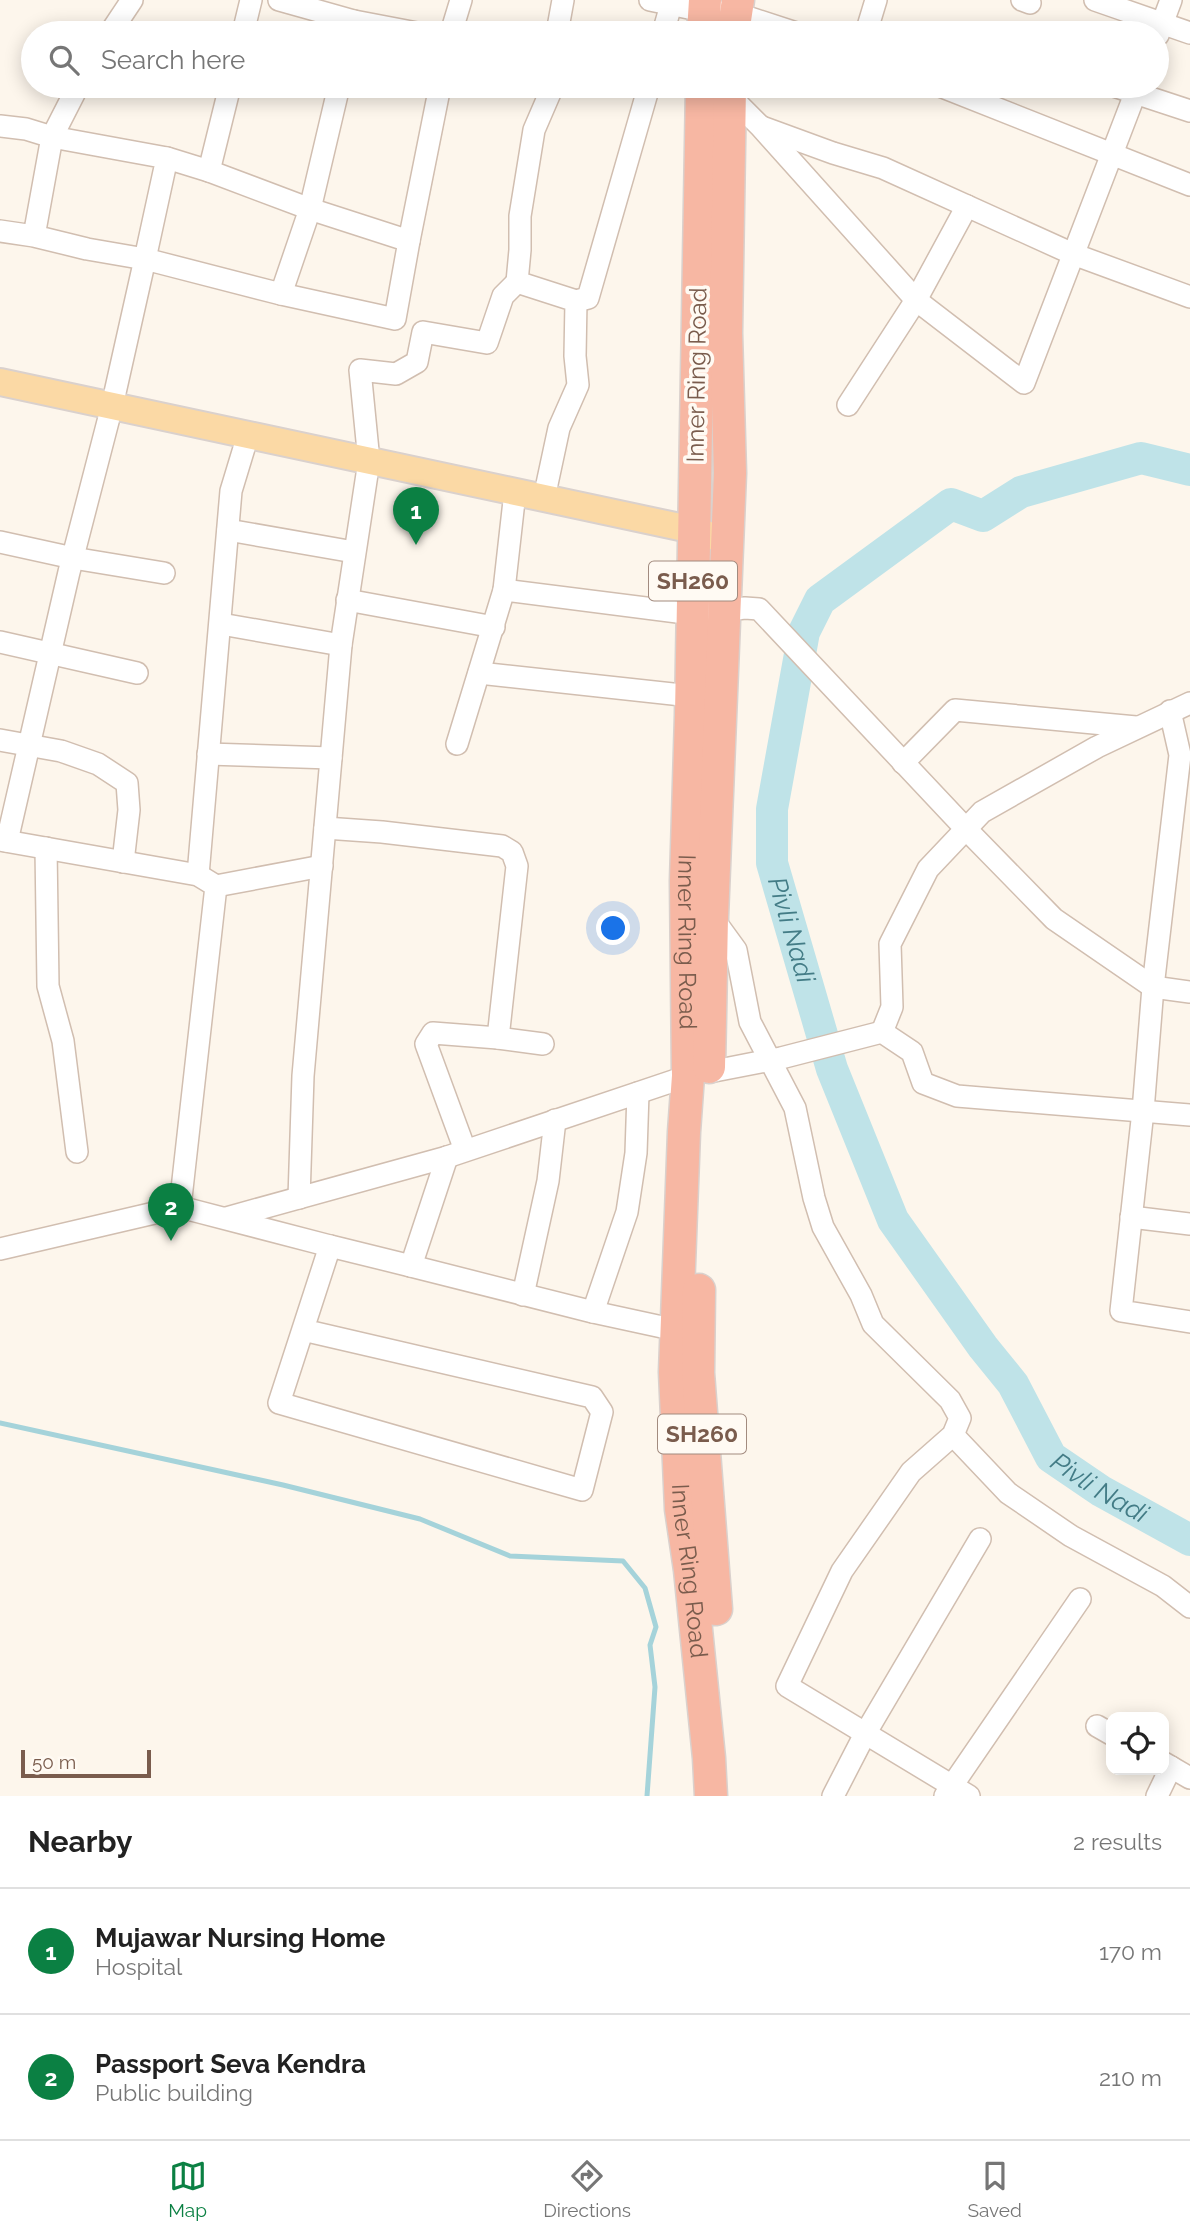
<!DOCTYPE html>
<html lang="en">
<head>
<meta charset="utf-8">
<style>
	body { margin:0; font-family:Raleway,sans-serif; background:#f2f2f2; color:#222 }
	.controls { position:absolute; right:21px; bottom:21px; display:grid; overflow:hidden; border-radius:14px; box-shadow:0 4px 18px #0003 }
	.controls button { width:63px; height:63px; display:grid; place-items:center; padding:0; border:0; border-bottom:2px solid #e0e0e0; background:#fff; color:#222; font:35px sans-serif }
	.scale { position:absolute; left:21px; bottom:18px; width:130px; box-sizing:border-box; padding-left:7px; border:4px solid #7a5c4d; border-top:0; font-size:19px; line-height:24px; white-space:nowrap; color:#7a5c4d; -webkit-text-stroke:5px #fffaf3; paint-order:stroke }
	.you { position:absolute; left:614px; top:929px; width:24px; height:24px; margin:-18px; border:5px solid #fff; border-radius:50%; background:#1a73e8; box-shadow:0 0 0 10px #1a73e833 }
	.badge { display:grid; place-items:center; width:46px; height:46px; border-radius:50%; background:#0b8043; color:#fff; font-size:23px; font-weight:700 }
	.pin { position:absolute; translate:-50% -58px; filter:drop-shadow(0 2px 4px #0008) }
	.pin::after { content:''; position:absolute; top:37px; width:24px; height:21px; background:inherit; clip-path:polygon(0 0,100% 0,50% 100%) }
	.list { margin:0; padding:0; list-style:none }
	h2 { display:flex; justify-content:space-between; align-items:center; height:91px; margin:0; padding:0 28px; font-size:30px }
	h2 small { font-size:23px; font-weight:400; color:#767676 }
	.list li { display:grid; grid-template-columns:46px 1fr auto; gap:21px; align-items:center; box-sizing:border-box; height:126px; padding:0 28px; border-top:2px solid #e0e0e0 }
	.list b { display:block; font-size:26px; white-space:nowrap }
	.list p { margin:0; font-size:23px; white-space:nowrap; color:#767676 }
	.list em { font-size:23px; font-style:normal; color:#767676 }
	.icon { flex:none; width:38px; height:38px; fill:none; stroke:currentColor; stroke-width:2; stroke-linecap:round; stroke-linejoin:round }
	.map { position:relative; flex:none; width:1190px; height:1796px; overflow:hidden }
	.search { position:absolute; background:#fff; box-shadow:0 4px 18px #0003; left:21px; right:21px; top:21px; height:77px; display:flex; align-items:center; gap:18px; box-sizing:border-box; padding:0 24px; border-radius:38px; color:#767676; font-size:26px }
	.sheet { height:343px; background:#fff }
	nav { display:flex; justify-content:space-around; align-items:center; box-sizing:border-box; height:98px; border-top:2px solid #e0e0e0; background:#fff; font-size:19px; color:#767676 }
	nav a { display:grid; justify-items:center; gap:4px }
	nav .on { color:#0b8043 }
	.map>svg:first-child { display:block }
</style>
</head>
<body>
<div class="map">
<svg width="1190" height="1796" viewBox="0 0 1190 1796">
	<rect width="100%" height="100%" fill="#fdf6ec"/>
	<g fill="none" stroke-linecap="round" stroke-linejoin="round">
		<path stroke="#a5d3da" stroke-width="5" d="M0 1423 283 1485 420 1519 510 1556 623 1561 645 1588 656 1627 650 1645 655 1687 647 1796"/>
		<path stroke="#bfe3e8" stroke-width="32" id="s1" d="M1190 470 1141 458 1021 492 983 516 951 504 820 600 804 632 772 809V863L832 1069 893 1220 983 1347 1013 1384 1051 1457 1101 1491 1190 1540"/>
		<g stroke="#d1beb0" stroke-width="24">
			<g id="minor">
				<path d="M279 0 354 21 351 33"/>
				<path d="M650 0 703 11 735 13 796 33"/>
				<path d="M1022 0 1030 3"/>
				<path d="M1095 0 1190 33"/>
				<path d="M354 21 417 33"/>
				<path d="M110 33 132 0"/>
				<path d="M243 33 251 0"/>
				<path d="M451 33 461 0"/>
				<path d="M557 33 563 0"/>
				<path d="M663 33 671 5"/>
				<path d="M866 33 876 0"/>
				<path d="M1158 35 1171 0"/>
				<path d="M940 86 1190 185"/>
				<path d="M1114 86 1190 111"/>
				<path d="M730 96 760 126 916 300 1024 383 1138 86"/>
				<path d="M0 126 26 129 52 137 78 86"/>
				<path d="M762 127 833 153 883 168 1073 254 1190 297"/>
				<path d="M167 158 209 171 230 86"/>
				<path d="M0 231 34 236 52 137 167 158 145 259 87 249 34 236"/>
				<path d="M409 241 440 86"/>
				<path d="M281 294 310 209 339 86"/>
				<path d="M576 301 588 298 649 86"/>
				<path d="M848 405 916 300 967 206"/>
				<path d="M544 498 559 428 578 385 575 356 576 301 517 282 520 250V216L534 130 553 86"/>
				<path d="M228 530 354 552"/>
				<path d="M0 542 73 558 164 573"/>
				<path d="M504 590 515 492"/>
				<path d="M347 600 494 627"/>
				<path d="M221 624 341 645"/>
				<path d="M0 642 137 673"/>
				<path d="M479 673 691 696"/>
				<path d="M1170 711 1180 755 1153 987 1143 1111 1121 1311 1190 1322"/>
				<path d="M0 740 61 751 98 764 127 783 129 810 123 862"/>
				<path d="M457 744 504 590 693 614 745 608 759 609 966 829 1054 919 1153 987 1190 992"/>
				<path d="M208 754 331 758"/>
				<path d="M903 763 955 710 1136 727"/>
				<path d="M325 828 382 832 502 846 512 852 517 866 498 1038 543 1044"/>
				<path d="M0 840 198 875 216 886 180 1207"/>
				<path d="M7 841 69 572 112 406 145 259 281 294 395 319 409 241 310 209 209 171"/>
				<path d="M46 848 48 986 63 1041 77 1152"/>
				<path d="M198 875 231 491 248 435"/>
				<path d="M216 886 322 866"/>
				<path d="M712 917 736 950 750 1022 795 1108 814 1198 823 1227 861 1295 873 1324 950 1400 960 1418 953 1435 911 1472 842 1571 787 1686 969 1796"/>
				<path d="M882 1032 892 1007 890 944 928 869 982 812 1097 747 1190 703"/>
				<path d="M709 1072 781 1058 882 1032 912 1052 923 1083 957 1096 1190 1115"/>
				<path d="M465 1150 426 1044 433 1033 498 1038"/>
				<path d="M299 1198 303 1076 341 645 369 461 360 370 396 374 417 362 423 332 487 343 503 296 517 282"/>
				<path d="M1131 1217 1190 1224"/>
				<path d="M226 1218 447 1157 688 1076"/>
				<path d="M330 1246 411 1266 447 1157"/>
				<path d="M0 1249 180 1207 330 1246 279 1403 582 1490 602 1412 592 1397 303 1330"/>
				<path d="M411 1266 593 1312 676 1330 688 1331"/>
				<path d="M523 1295 548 1181 555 1120"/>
				<path d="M593 1312 627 1212 636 1153 638 1093"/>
				<path d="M953 1435 1008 1493 1071 1536 1163 1586 1190 1607"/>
				<path d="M1097 1726 1111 1734"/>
				<path d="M1164 1763 1190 1778"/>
				<path d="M833 1796 865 1734 980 1539"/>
				<path d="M945 1796 1080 1599"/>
				<path d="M1157 1796 1171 1767"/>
			</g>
		</g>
		<g stroke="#dad1cd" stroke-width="30">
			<path id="major" d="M0 382 694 530 727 541"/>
		</g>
		<g stroke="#dad1cd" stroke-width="35">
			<g id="highway">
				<path d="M703 33 705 0"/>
				<path d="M733 33 738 0"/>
				<path id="s2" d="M702 86 691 715 686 881 688 1076 684 1132 675 1372 681 1509 690 1570 709 1758 711 1796"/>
				<path d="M709 1067 712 917 730 473 726 333 730 86"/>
				<path d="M699 1290 698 1373 716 1609"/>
			</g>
		</g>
		<use href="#minor" stroke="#fff" stroke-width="21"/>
		<use href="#major" stroke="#fbd9a5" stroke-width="26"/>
		<use href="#highway" stroke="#f7b7a3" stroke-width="32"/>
	</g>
	<g text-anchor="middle" stroke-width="7" stroke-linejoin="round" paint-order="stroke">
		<g fill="#fffaf3" stroke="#a28b7f" stroke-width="2">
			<rect x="649" y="561.5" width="88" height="39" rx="5"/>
			<rect x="658" y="1414.5" width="88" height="39" rx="5"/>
		</g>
		<g font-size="23" font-weight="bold" fill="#7a5c4d">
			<text x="693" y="589">SH260</text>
			<text x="702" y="1442">SH260</text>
		</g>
		<g font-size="24" fill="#7a5c4d" stroke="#fffaf3">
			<text transform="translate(697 375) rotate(-89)" y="8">Inner Ring Road</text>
			<text dy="8" stroke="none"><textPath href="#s2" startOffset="856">Inner Ring Road</textPath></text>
			<text dy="8" stroke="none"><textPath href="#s2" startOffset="1486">Inner Ring Road</textPath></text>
		</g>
		<g font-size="26" font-style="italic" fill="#437c86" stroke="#fffaf3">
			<text dy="9" stroke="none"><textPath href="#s1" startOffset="756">Pivli Nadi</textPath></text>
			<text dy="9" stroke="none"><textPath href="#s1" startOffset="1407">Pivli Nadi</textPath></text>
		</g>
	</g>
</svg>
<div class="controls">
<button><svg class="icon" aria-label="locate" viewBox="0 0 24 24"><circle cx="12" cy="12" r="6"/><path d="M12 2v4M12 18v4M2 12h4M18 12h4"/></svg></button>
</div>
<div class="scale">50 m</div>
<div class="you"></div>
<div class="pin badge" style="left:416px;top:545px">1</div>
<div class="pin badge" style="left:171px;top:1241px">2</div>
<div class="search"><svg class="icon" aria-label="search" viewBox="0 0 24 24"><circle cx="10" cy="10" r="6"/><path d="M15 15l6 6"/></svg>Search here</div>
</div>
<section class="sheet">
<h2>Nearby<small>2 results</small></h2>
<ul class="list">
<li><span class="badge">1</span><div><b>Mujawar Nursing Home</b><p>Hospital</p></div><em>170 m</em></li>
<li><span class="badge">2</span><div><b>Passport Seva Kendra</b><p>Public building</p></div><em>210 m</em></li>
</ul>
</section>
<nav>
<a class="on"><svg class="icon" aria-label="map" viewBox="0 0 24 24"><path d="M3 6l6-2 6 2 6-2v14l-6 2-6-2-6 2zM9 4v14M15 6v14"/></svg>Map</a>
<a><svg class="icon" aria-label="directions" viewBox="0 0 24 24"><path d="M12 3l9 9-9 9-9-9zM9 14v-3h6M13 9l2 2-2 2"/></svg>Directions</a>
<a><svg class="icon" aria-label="saved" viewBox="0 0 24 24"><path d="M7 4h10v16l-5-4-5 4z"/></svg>Saved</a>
</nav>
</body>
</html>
